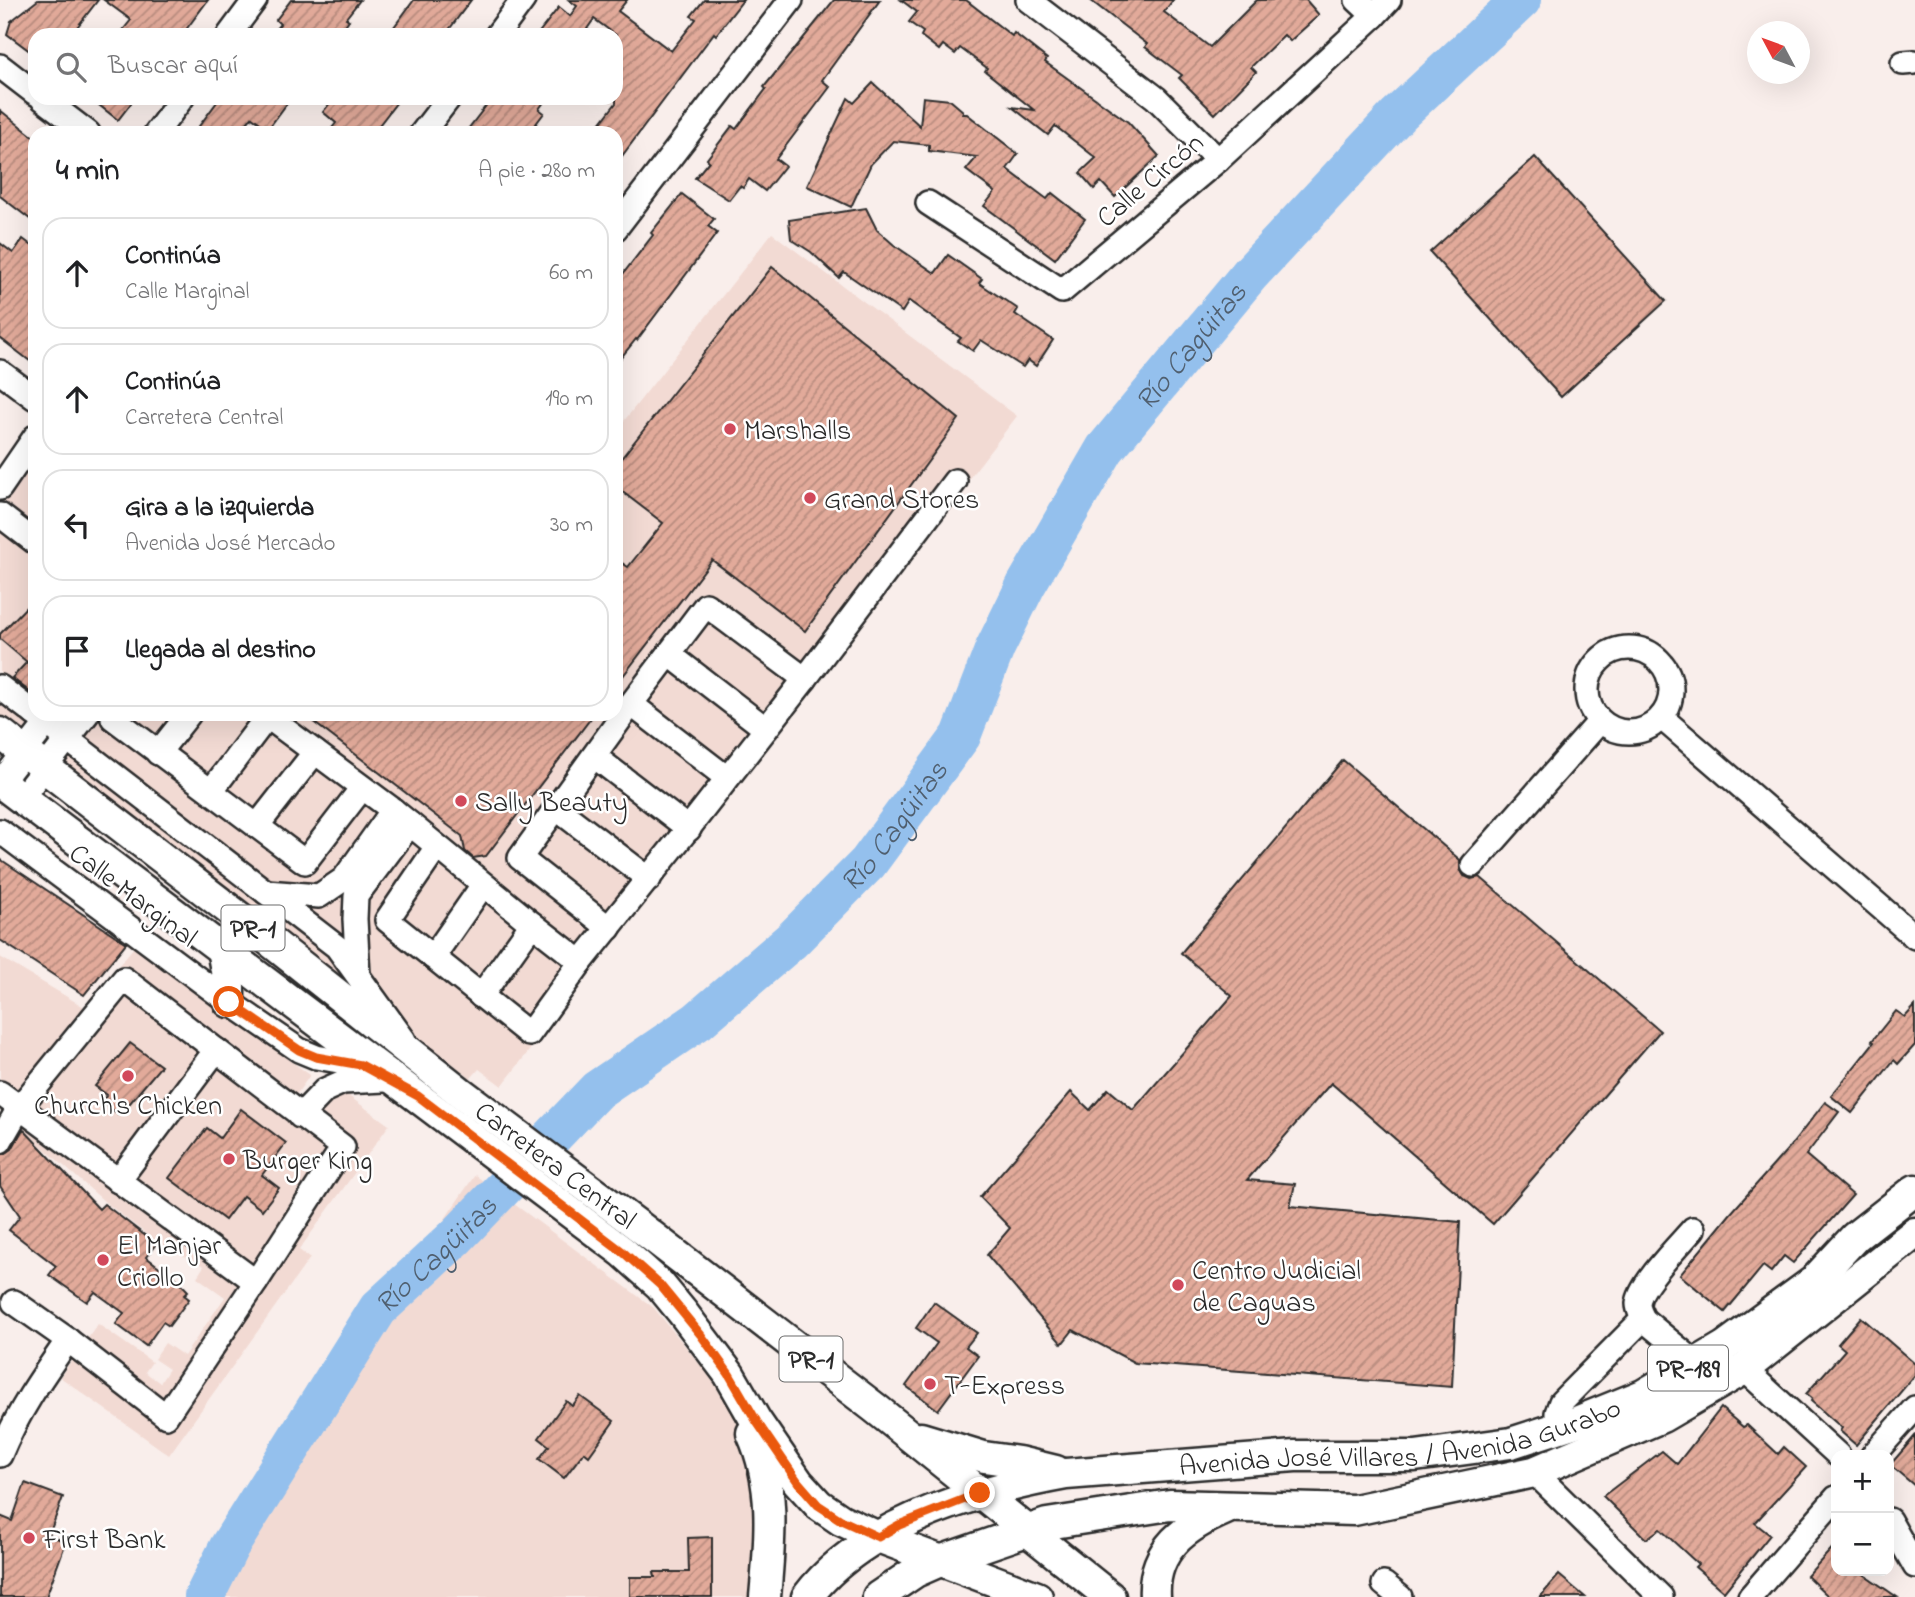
<!DOCTYPE html>
<html lang="es">
<head>
<meta charset="utf-8">
<style>
	body { margin:0; font-family:"Indie Flower",sans-serif; background:#f6f6f6; color:#202124 }
	.controls { position:absolute; right:21px; bottom:21px; display:grid; overflow:hidden; border-radius:14px; box-shadow:0 7px 28px #0002 }
	.controls button { width:63px; height:63px; display:grid; place-items:center; padding:0; border:0; border-bottom:2px solid #e0e0e0; background:#fff; color:#202124; font:35px sans-serif }
	.compass { position:absolute; left:1747px; top:21px; width:63px; height:63px; border-radius:50%; background:#fff; box-shadow:0 7px 28px #0002; rotate:311deg }
	.stop { position:absolute; width:21px; height:21px; margin:-16px; border:5px solid #ea580c; border-radius:50%; background:#fff }
	.stop.end { background:#ea580c; border-color:#fff; box-shadow:0 2px 7px #0008 }
	.list { margin:0; padding:0; list-style:none }
	h2 { display:flex; justify-content:space-between; align-items:center; height:91px; margin:0; padding:0 28px; font-size:30px }
	h2 small { font-size:23px; font-weight:400; color:#757577 }
	.list li { display:grid; grid-template-columns:46px 1fr auto; gap:21px; align-items:center; box-sizing:border-box; height:112px; margin:0 14px 14px; padding:0 14px; border:2px solid #e0e0e0; border-radius:21px }
	.list b { display:block; font-size:26px; white-space:nowrap }
	.list p { margin:0; font-size:23px; white-space:nowrap; color:#757577 }
	.list em { font-size:23px; font-style:normal; color:#757577 }
	.icon { flex:none; width:38px; height:38px; fill:none; stroke:currentColor; stroke-width:2; stroke-linecap:round; stroke-linejoin:round }
	.map { position:relative; flex:none; width:1915px; height:1597px; overflow:hidden }
	.search { position:absolute; background:#fff; box-shadow:0 7px 28px #0002; left:28px; top:28px; width:595px; height:77px; display:flex; align-items:center; gap:18px; box-sizing:border-box; padding:0 24px; border-radius:21px; color:#757577; font-size:26px }
	.panel { position:absolute; background:#fff; box-shadow:0 7px 28px #0002; left:28px; top:126px; width:595px; height:595px; border-radius:21px }
	.map>svg:first-child { display:block }
</style>
</head>
<body>
<div class="map">
<svg width="1915" height="1597" viewBox="0 0 1915 1597">
	<defs>
		<pattern id="building-hatch" width="6" height="6" patternUnits="userSpaceOnUse" patternTransform="scale(1.75)"><rect width="6" height="6" fill="#e2aa9a"/><path d="M-1 1l2-2M0 6l6-6M5 7l2-2" fill="none" stroke="#b78b7e"/></pattern>
	</defs>
	<rect width="100%" height="100%" fill="#f9eeeb"/>
	<filter id="ink" filterUnits="userSpaceOnUse"><feTurbulence type="fractalNoise" baseFrequency=".0143" numOctaves="2"/><feDisplacementMap in="SourceGraphic" scale="14" xChannelSelector="R" yChannelSelector="G"/><feConvolveMatrix kernelMatrix="1 2 1 2 8 2 1 2 1" color-interpolation-filters="sRGB"/></filter>
	<g filter="url(#ink)">
		<g fill="#f2dad3">
			<path d="M772 233 1017 416 502 1086 479 1069 471 1078 0 718V504L35 455V714H616V431Z"/>
			<path d="M134 947 310 1075 296 1095 320 1113 339 1089 389 1125 299 1250 310 1258 169 1455 60 1377 98 1324 152 1362 145 1372 160 1383 169 1369 154 1359 165 1343 184 1356 225 1297 197 1277 204 1266 158 1243 105 1202 31 1137 1 1114 6 1099 0 1095V957L84 1007Z"/>
			<path d="M475 1175 654 1308 756 1433 767 1597H198L209 1563Z"/>
		</g>
		<g fill="none" stroke-linecap="round" stroke-linejoin="round">
			<path stroke="#94c0ed" stroke-width="40" id="s1" d="M204 1597 229 1547 378 1309 457 1236 597 1090 698 1021 792 940 868 863 961 736 995 648 1026 585 1105 449 1250 274 1398 115 1521 0"/>
		</g>
		<g fill="url(#building-hatch)" stroke="#2b2b2b" stroke-width="2">
			<path d="M38 0H98L71 35H35V55L7 34 11 21Z"/>
			<path d="M104 0H208L182 35H119L131 20Z"/>
			<path d="M291 0H360L346 18 349 20 338 35H271L280 24 276 20Z"/>
			<path d="M414 0H471L445 35H388Z"/>
			<path d="M569 0H627L618 11 671 51 696 19 691 16 704 0H743L716 35 714 33 616 164V133H593L616 103V35L594 19 587 29 595 35H537L559 7 570 16 577 6Z"/>
			<path d="M834 0H880L822 80 830 87 776 159 785 166 765 191 749 179 743 188 740 186 729 200 695 178 709 161 707 159 732 126 736 129 766 89 764 87Z"/>
			<path d="M901 0H966L1012 36 1014 33 1047 59 1045 62 1128 122 1159 156 1115 197 1101 182 1094 189 1080 173 1096 158 1055 126 1048 135 1012 107 1034 110 985 71 987 68 960 48 955 54 943 45 939 50 921 36 923 32 909 22 917 12Z"/>
			<path d="M1090 0H1173L1164 12 1210 47 1257 0H1306L1319 15 1290 41 1284 35 1251 67 1256 72 1215 114 1179 78 1182 75 1145 47 1147 44Z"/>
			<path d="M873 83 920 126 923 97 950 100 963 111 962 114H967L1018 154 1007 169 1047 199 1052 193 1085 219 1055 259 984 206 995 192 966 170 977 157 929 151V145L893 141 871 164 851 207 807 186 848 98 854 103Z"/>
			<path d="M90 98H135L118 120Z"/>
			<path d="M220 98H291L268 129 252 117 239 133H194Z"/>
			<path d="M334 98H400L373 133H328L336 123 323 112Z"/>
			<path d="M492 98H547L539 109 544 113 529 133H465Z"/>
			<path d="M0 110 35 138V223L0 196Z"/>
			<path d="M1535 157 1666 301 1561 397 1430 252Z"/>
			<path d="M682 194 714 219 708 226 717 233 637 340 636 339 616 364V283L653 235 651 233Z"/>
			<path d="M866 208 877 230 894 245 935 273 948 255 982 279 979 283 1018 309 1015 314 1053 340 1036 366 1028 360 1023 367 981 340 973 351 958 341 961 338 909 301 902 312 844 272 839 278 811 252 791 239 789 220Z"/>
			<path d="M23 239 35 248V365L0 338V243L13 253Z"/>
			<path d="M772 267 959 419 805 631 712 560 616 685V559L628 567 663 523 616 487V465Z"/>
			<path d="M35 598V696L12 678 27 662 0 639V634Z"/>
			<path d="M303 714H594L486 856 473 858 465 851 462 836Z"/>
			<path d="M1343 760 1460 860V869L1464 876 1471 879 1480 877 1660 1031 1493 1224 1331 1083 1247 1180 1295 1184 1290 1206 1460 1222 1452 1387 1135 1363 1073 1330 1062 1344 987 1255 1010 1228 980 1197 1071 1092 1090 1110 1108 1089 1133 1110 1232 996 1181 953Z"/>
			<path d="M0 859 126 943 84 995 0 940Z"/>
			<path d="M1915 1006V1045L1898 1064 1894 1060 1852 1113 1831 1096 1874 1042 1872 1041 1896 1011 1905 1017Z"/>
			<path d="M130 1043 161 1066 125 1109 118 1114 102 1101 107 1095 95 1086Z"/>
			<path d="M1825 1102 1839 1112 1806 1155 1853 1195 1793 1263 1784 1256 1771 1272 1763 1266 1725 1312 1680 1275 1731 1213 1793 1143Z"/>
			<path d="M241 1109 286 1143 262 1175 279 1188 262 1210 243 1196 225 1220 169 1178 207 1128 220 1138Z"/>
			<path d="M23 1129 99 1209 104 1204 156 1244 146 1257 162 1269 173 1275 188 1291 184 1295 189 1299 169 1326 163 1322 146 1346 116 1324 124 1313 95 1292 87 1302 49 1275 56 1266 9 1230 20 1216 0 1186V1155L6 1153 12 1149Z"/>
			<path d="M934 1302 977 1333 966 1347 978 1356 938 1410 906 1386 937 1343 916 1328Z"/>
			<path d="M1861 1317 1915 1364V1375L1856 1445 1840 1431 1842 1428 1811 1401 1812 1399 1806 1394 1845 1350 1838 1344Z"/>
			<path d="M580 1396 614 1421 589 1456 584 1452 564 1478 539 1459 549 1446 539 1438 566 1401 572 1406Z"/>
			<path d="M1721 1408 1743 1427 1747 1425 1778 1454 1784 1447 1806 1467 1755 1523 1770 1535 1724 1592 1695 1567 1698 1564 1660 1529 1646 1539 1603 1496 1662 1451 1677 1464Z"/>
			<path d="M1915 1436V1486L1890 1465Z"/>
			<path d="M25 1483 63 1497 49 1535 66 1542 46 1597H0V1516L12 1521Z"/>
			<path d="M712 1537V1597H630V1577H655L654 1572H689L688 1538Z"/>
			<path d="M1836 1544V1571H1859L1897 1597H1829L1807 1576Z"/>
			<path d="M1559 1575 1585 1597H1540Z"/>
		</g>
		<g fill="none" stroke-linecap="round" stroke-linejoin="round">
			<g stroke="#2b2b2b" stroke-width="28">
				<g id="minor">
					<path d="M1028 0 1156 98 1218 160"/>
					<path d="M1357 0 1374 16"/>
					<path d="M229 35 255 0"/>
					<path d="M497 35 523 0"/>
					<path d="M1903 63 1915 62"/>
					<path d="M0 66 35 93"/>
					<path d="M42 98 88 133"/>
					<path d="M156 133 182 98"/>
					<path d="M422 133 449 98"/>
					<path d="M928 203 1062 291 1218 160 1374 16 1389 0"/>
					<path d="M616 228 791 0"/>
					<path d="M0 372 35 398"/>
					<path d="M0 488 35 437"/>
					<path d="M0 515 35 542"/>
					<circle cx="1629" cy="690" r="42"/>
					<path d="M669 654 766 729"/>
					<path d="M0 687 35 714"/>
					<path d="M631 704 727 778"/>
					<path d="M35 714 337 947 404 1040"/>
					<path d="M116 714 113 718 305 862 362 788"/>
					<path d="M264 714 393 810 526 919 581 962 691 825 805 679 955 481"/>
					<path d="M1662 718 1915 937"/>
					<path d="M158 753 189 714"/>
					<path d="M594 756 689 829"/>
					<path d="M1 782 54 714"/>
					<path d="M211 791 267 717"/>
					<path d="M21 798 87 714"/>
					<path d="M556 808 649 879"/>
					<path d="M257 826 315 752"/>
					<path d="M0 831 229 1002 299 1050 316 1057 361 1065 376 1074"/>
					<path d="M437 847 387 920 529 1034 581 962"/>
					<path d="M1473 865 1600 721"/>
					<path d="M266 892 319 896 344 879 393 810"/>
					<path d="M609 928 520 858 631 704 706 605 805 679"/>
					<path d="M433 957 483 885"/>
					<path d="M358 975 355 919 356 896 410 824"/>
					<path d="M481 996 532 924"/>
					<path d="M0 1093 256 1282"/>
					<path d="M300 1116 325 1090 343 1082 385 1080"/>
					<path d="M0 1141 19 1108 124 979 216 1050 118 1181"/>
					<path d="M14 1302 68 1340"/>
					<path d="M1643 1319C1641 1314 1638 1309 1638 1304 1639 1285 1680 1244 1693 1229"/>
					<path d="M1744 1369 1838 1455"/>
					<path d="M1557 1428V1413L1561 1402 1643 1319 1696 1363"/>
					<path d="M0 1455C17 1413 42 1377 68 1340L166 1416 256 1282 343 1147 216 1050"/>
					<path d="M1873 1455 1915 1408"/>
					<path d="M1534 1472 1661 1597"/>
					<path d="M1889 1520 1915 1566"/>
					<path d="M1384 1584 1400 1597"/>
					<path d="M1750 1597 1836 1498"/>
				</g>
			</g>
			<g stroke="#2b2b2b" stroke-width="35">
				<g id="major">
					<path id="s2" d="M0 733 270 941 460 1092 640 1227 875 1408 1110 1597"/>
					<path d="M0 782 623 1252 660 1285 683 1313 729 1374 756 1421 798 1482 819 1505 841 1520 878 1537 1037 1597"/>
					<path d="M222 949 229 987V1002"/>
					<path d="M752 1433C776 1486 770 1541 765 1597"/>
					<path d="M921 1438 984 1457 1019 1462 1056 1471"/>
					<path id="s3" d="M807 1597C863 1523 978 1490 1066 1474L1295 1456H1415L1511 1443 1579 1421 1643 1395 1724 1347 1814 1281 1855 1237 1915 1190"/>
					<path d="M878 1597 915 1572 940 1561 1047 1524 1170 1505 1354 1510 1534 1472 1662 1417 1744 1369 1915 1233"/>
					<path d="M1155 1597C1152 1549 1186 1526 1226 1509"/>
				</g>
			</g>
			<use href="#minor" stroke="#fff" stroke-width="23"/>
			<use href="#major" stroke="#fff" stroke-width="30"/>
		</g>
	</g>
	<g fill="none" stroke-linecap="round" stroke-linejoin="round" filter="url(#ink)">
		<path stroke="#ea580c" stroke-width="9" d="M229 1002 299 1050 316 1057 361 1065 418 1096 623 1252 660 1285 701 1335 729 1374 757 1422 798 1482 818 1505 841 1520 878 1537 899 1525 980 1493"/>
	</g>
	<g fill="#d1495b" stroke="#fff" stroke-width="2.5">
		<circle cx="730" cy="429" r="7"/>
		<circle cx="810" cy="498" r="7"/>
		<circle cx="461" cy="801" r="7"/>
		<circle cx="128" cy="1076" r="7"/>
		<circle cx="229" cy="1159" r="7"/>
		<circle cx="103" cy="1260" r="7"/>
		<circle cx="1178" cy="1285" r="7"/>
		<circle cx="930" cy="1384" r="7"/>
		<circle cx="29" cy="1538" r="7"/>
	</g>
	<g text-anchor="middle" stroke-width="5" stroke-linejoin="round" paint-order="stroke">
		<g fill="#fff" stroke="#6b6b6b" stroke-width="2">
			<rect x="221.5" y="905.5" width="63" height="45" rx="5"/>
			<rect x="779.5" y="1336.5" width="63" height="45" rx="5"/>
			<rect x="1648" y="1345.5" width="80" height="45" rx="5"/>
		</g>
		<g font-size="26" font-weight="bold" fill="#2b2b2b">
			<text x="253" y="937">PR-1</text>
			<text x="811" y="1368">PR-1</text>
			<text x="1688" y="1377">PR-189</text>
		</g>
		<g font-size="28" fill="#2b2b2b" stroke="#fff">
			<text transform="translate(1149 179) rotate(-40)" y="10">Calle Circón</text>
			<text transform="translate(134 894) rotate(37)" y="10">Calle Marginal</text>
			<text dy="10" stroke="none"><textPath href="#s2" startOffset="704">Carretera Central</textPath></text>
			<text dy="10" stroke="none"><textPath href="#s3" startOffset="630">Avenida José Villares / Avenida Gurabo</textPath></text>
		</g>
		<g font-size="28" fill="#2b2b2b" stroke="#fff" text-anchor="start">
			<text x="744" y="439">Marshalls</text>
			<text x="824" y="508">Grand Stores</text>
			<text x="475" y="811">Sally Beauty</text>
			<text x="128" y="1114" text-anchor="middle">Church's Chicken</text>
			<text x="243" y="1169">Burger King</text>
			<text x="117" y="1254">El Manjar<tspan x="117" dy="32">Criollo</tspan></text>
			<text x="1192" y="1279">Centro Judicial<tspan x="1192" dy="32">de Caguas</tspan></text>
			<text x="944" y="1394">T-Express</text>
			<text x="43" y="1548">First Bank</text>
		</g>
		<g font-size="30" font-style="italic" fill="#505f6f" stroke="#fff">
			<text dy="10" stroke="none"><textPath href="#s1" startOffset="1614">Río Cagüitas</textPath></text>
			<text dy="10" stroke="none"><textPath href="#s1" startOffset="1046">Río Cagüitas</textPath></text>
			<text dy="10" stroke="none"><textPath href="#s1" startOffset="416">Río Cagüitas</textPath></text>
		</g>
	</g>
</svg>
<div class="controls">
<button>+</button>
<button>−</button>
</div>
<svg class="compass" viewBox="-18 -18 36 36"><path d="M0-13l5 13h-10z" fill="#e53935"/><path d="M0 13l5-13h-10z" fill="#757577"/></svg>
<div class="stop" style="left:229px;top:1002px"></div>
<div class="stop end" style="left:980px;top:1493px"></div>
<div class="search"><svg class="icon" aria-label="search" viewBox="0 0 24 24"><circle cx="10" cy="10" r="6"/><path d="M15 15l6 6"/></svg>Buscar aquí</div>
<section class="panel">
<h2>4 min<small>A pie · 280 m</small></h2>
<ul class="list">
<li><svg class="icon" aria-label="ahead" viewBox="0 0 24 24"><path d="M12 20V5M6 11l6-6 6 6"/></svg><div><b>Continúa</b><p>Calle Marginal</p></div><em>60 m</em></li>
<li><svg class="icon" aria-label="ahead" viewBox="0 0 24 24"><path d="M12 20V5M6 11l6-6 6 6"/></svg><div><b>Continúa</b><p>Carretera Central</p></div><em>190 m</em></li>
<li><svg class="icon" aria-label="left" viewBox="0 0 24 24"><path d="M17 20v-9H6M10 6l-5 5 5 5"/></svg><div><b>Gira a la izquierda</b><p>Avenida José Mercado</p></div><em>30 m</em></li>
<li><svg class="icon" aria-label="arrive" viewBox="0 0 24 24"><path d="M6 21V4h12l-3 4 3 4H6"/></svg><div><b>Llegada al destino</b></div></li>
</ul>
</section>
</div>
</body>
</html>
